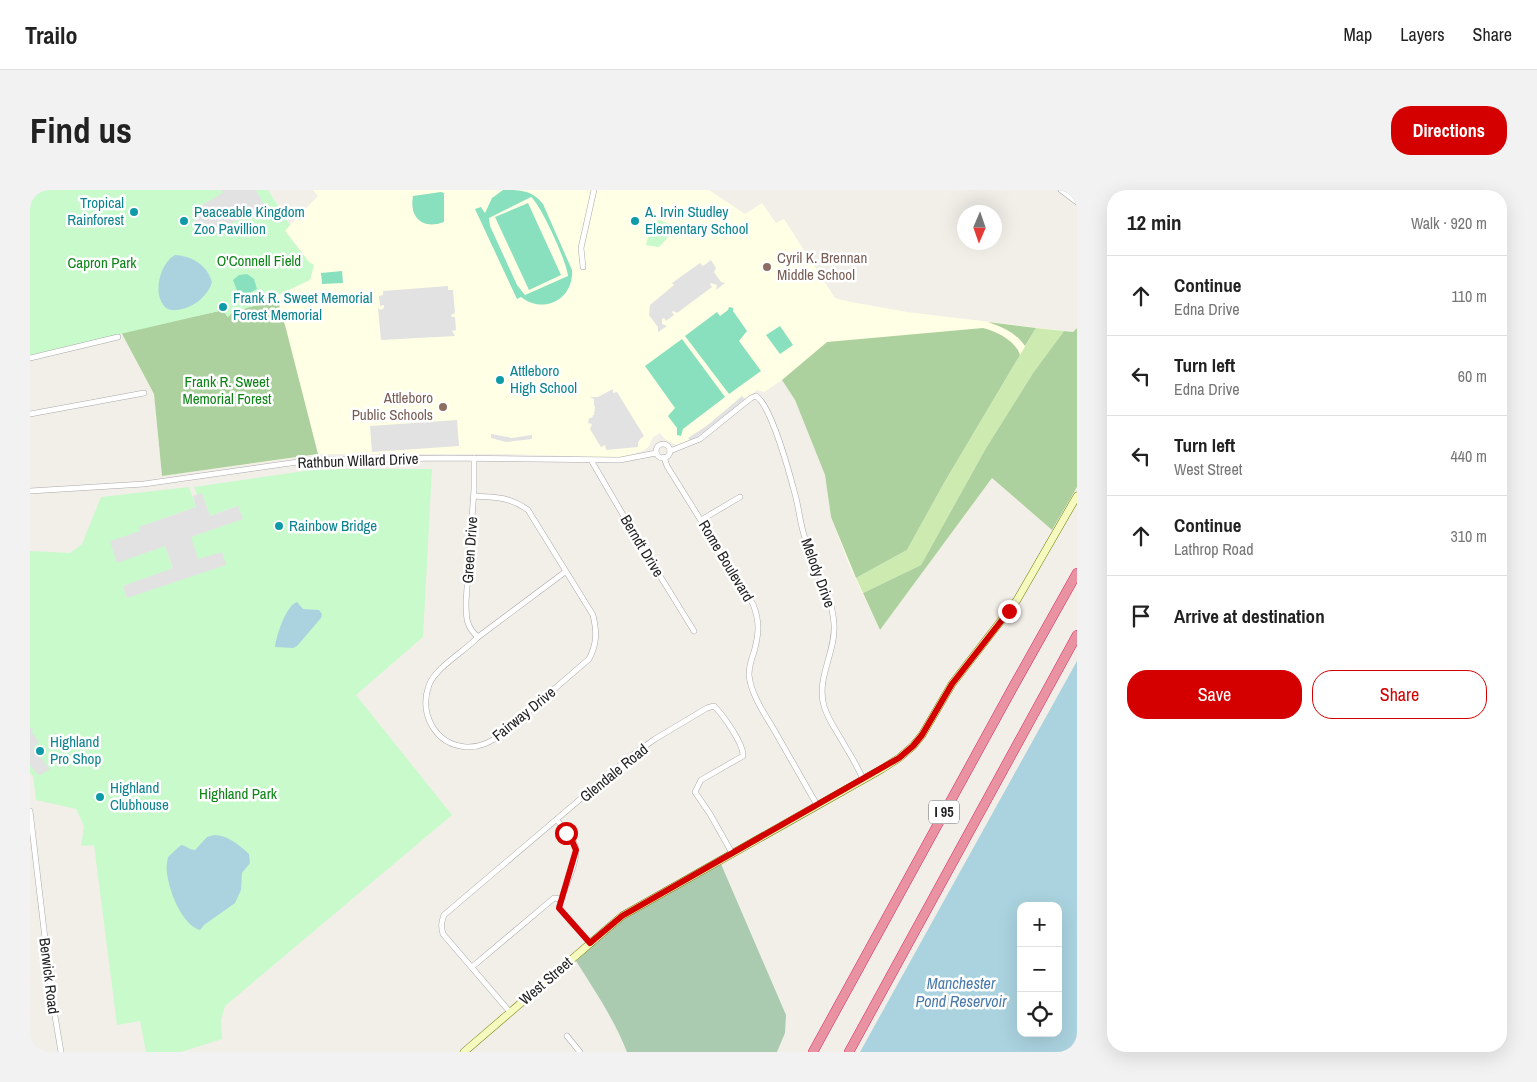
<!DOCTYPE html>
<html lang="en">
<head>
<meta charset="utf-8">
<style>
	body { margin:0; font-family:"Archivo Narrow",sans-serif; background:#f2f2f2; color:#222 }
	.controls { position:absolute; right:15px; bottom:15px; display:grid; overflow:hidden; border-radius:10px; box-shadow:0 5px 20px #0002 }
	.controls button { width:45px; height:45px; display:grid; place-items:center; padding:0; border:0; border-bottom:1px solid #e0e0e0; background:#fff; color:#222; font:25px sans-serif }
	.compass { position:absolute; left:927px; top:15px; width:45px; height:45px; border-radius:50%; background:#fff; box-shadow:0 5px 20px #0002; rotate:182deg }
	.stop { position:absolute; width:15px; height:15px; margin:-11px; border:4px solid #d40000; border-radius:50%; background:#fff }
	.stop.end { background:#d40000; border-color:#fff; box-shadow:0 1px 5px #0008 }
	.list { margin:0; padding:0; list-style:none }
	h2 { display:flex; justify-content:space-between; align-items:center; height:65px; margin:0; padding:0 20px; font-size:21px }
	h2 small { font-size:16px; font-weight:400; color:#767676 }
	.list li { display:grid; grid-template-columns:32px 1fr auto; gap:15px; align-items:center; box-sizing:border-box; height:80px; padding:0 20px; border-top:1px solid #e0e0e0 }
	.list b { display:block; font-size:19px; white-space:nowrap }
	.list p { margin:0; font-size:16px; white-space:nowrap; color:#767676 }
	.list em { font-size:16px; font-style:normal; color:#767676 }
	.actions { display:flex; gap:10px; padding:15px 20px }
	.actions a { flex:1; padding:11px 0; border:1px solid #d40000; border-radius:20px; text-align:center; font-size:18px; color:#d40000 }
	.actions .main { background:#d40000; color:#fff }
	.icon { flex:none; width:28px; height:28px; fill:none; stroke:currentColor; stroke-width:2; stroke-linecap:round; stroke-linejoin:round }
	.map { position:relative; flex:none; width:1047px; height:862px; overflow:hidden; border-radius:20px }
	header { display:flex; align-items:center; gap:30px; box-sizing:border-box; height:70px; padding:0 25px; background:#fff; border-bottom:1px solid #e0e0e0 }
	header strong { font-size:24px }
	nav { display:flex; gap:28px; margin-inline-start:auto; font-size:18px }
	.intro { display:flex; align-items:center; justify-content:space-between; box-sizing:border-box; height:120px; padding:0 30px }
	h1 { margin:0; font-size:35px }
	.button { padding:12px 22px; border-radius:20px; background:#d40000; color:#fff; font-size:18px; font-weight:700 }
	main { display:flex; gap:30px; padding:0 30px }
	aside { flex:1; background:#fff; border-radius:20px; box-shadow:0 5px 20px #0002 }
	.map>svg:first-child { display:block }
</style>
</head>
<body>
<header>
<strong>Trailo</strong>
<nav><a>Map</a><a>Layers</a><a>Share</a></nav>
</header>
<div class="intro"><h1>Find us</h1><a class="button">Directions</a></div>
<main>
<div class="map">
<svg width="1047" height="862" viewBox="0 0 1047 862">
	<rect width="100%" height="100%" fill="#f2efe9"/>
	<path fill="#ffffe5" d="M283 0H679L715 24 732 13 746 33 754 29 805 108 821 112 877 122 1043 142 1047 138V297L1022 340 962 288 850 440 820 377 801 327 795 285 765 210 752 190 734 202 727 200 715 209 712 207 676 236 659 248 660 251 646 255 636 250 630 243 623 247 619 256 615 260 591 268 479 264H290L132 286 124 204 91 142 233 110 261 98 284 75 279 72 255 40 288 6Z"/>
	<path fill="#cdebb0" d="M1006 138 1034 141 1003 183 956 258 891 375 833 403 826 388 877 360 914 293Z"/>
	<g fill="#add19e">
		<path d="M248 108 251 123V126L255 135 288 264 132 286 124 204 91 142 189 121 194 122 198 127 203 121 232 114Z"/>
		<path d="M958 132 1006 138 995 156C985 142 974 138 958 132Z"/>
		<path d="M953 138C966 141 986 151 990 165L914 293 877 360 826 388 801 327 795 285 765 210 752 190 797 152Z"/>
		<path d="M1047 138V297L1022 340 962 288 850 440 833 403 891 375 956 258 1003 183 1034 141 1043 142Z"/>
	</g>
	<path fill="#aacbaf" d="M691 674 756 825 755 843 747 862H597C584 829 565 801 546 771L589 732Z"/>
	<g fill="#c8facc">
		<path d="M0 0H238L260 35 255 41 279 72 284 75 280 90 248 105V108L216 118 213 121 211 119 203 121 198 127 194 122 189 121 0 165Z"/>
		<path d="M630 30 642 35 643 42 629 57 616 55 618 47 621 46 624 31Z"/>
		<path d="M288 279H402L393 447 326 505 422 625 195 816 191 830 192 849 151 862H116L110 831 87 835 64 655 51 656 54 636 46 619 6 610 3 586 0 583V361L40 363 52 354 71 307 159 297 166 317 109 337 111 341 87 372 135 356 143 379 93 396 97 408 168 370 160 347 212 329 208 316 180 326 172 304 167 305 164 297Z"/>
	</g>
	<g fill="#88e0be" fill-rule="evenodd">
		<path d="M473 0C490 0 502 0 513 14L542 80C544 109 514 125 491 107L487 109 445 19 451 17 455 23 462 8ZM501 7C511 15 537 72 538 86L495 105 487 95 460 36 459 28Z"/>
		<path d="M411 2 414 3V32C393 40 379 28 383 6Z"/>
		<path d="M498 13 531 85 499 100 465 27Z"/>
		<path d="M312 81 313 93 292 94 291 83Z"/>
		<path d="M217 84 224 89 227 99 210 108 203 90 209 85Z"/>
		<path d="M699 117 703 118V121L717 141 709 151 731 181 699 204 655 146 687 122 690 126 698 120Z"/>
		<path d="M750 136 763 155 750 164 736 145Z"/>
		<path d="M652 149 695 207 653 239 651 246 647 245V238L638 226 645 218 615 176Z"/>
	</g>
	<g fill="#e2e2e2">
		<path d="M191 0H226L234 15 183 44 181 40 172 45 165 33 164 28 166 22 168 17 193 3Z"/>
		<path d="M681 70 686 78 684 82 691 92 695 93 686 100 687 95 681 93 680 94 682 97 647 123 643 121 642 122 644 125 636 131 634 128 632 129V134L637 136 628 142V137L619 125 620 115 644 95 642 93 670 73 673 76Z"/>
		<path d="M418 96V100H423L425 123 421 125 422 127H425L426 140 422 141 425 146 351 150 348 118 351 120 354 118V115L350 116 349 106 353 105V101Z"/>
		<path d="M583 199V203L587 202 614 246 610 249 608 253V257L576 260 575 255 571 257 560 239 562 234 558 233 559 228H562L563 225H564L565 216H564V209L560 207H568Z"/>
		<path d="M712 206 715 209 679 239 660 251 658 248 677 236Z"/>
		<path d="M427 230 429 256 342 262 340 236Z"/>
		<path d="M461 244 482 248 502 245V249L476 252 461 248Z"/>
		<path d="M172 303 180 326 208 316 213 329 161 347 168 369 192 362 196 375 97 408 93 396 143 378 135 356 87 373 80 351 110 341 109 337 166 317 163 306Z"/>
		<path d="M0 538 4 539 1 541 9 552 3 558 20 579 10 585 7 584 0 575Z"/>
	</g>
	<g fill="#aad3df" fill-rule="evenodd">
		<path d="M145 65C162 66 177 75 182 92 180 99 176 104 171 109 164 116 144 125 135 117 122 104 130 73 145 65Z"/>
		<path d="M267 412 273 419 289 420 292 424 291 428 267 456 263 458 245 457C246 447 256 415 267 412Z"/>
		<path d="M1047 471V862H830ZM991 716H1028V843H991Z"/>
		<path d="M184 645C198 645 209 655 219 664L220 673 212 683 211 700 205 713 174 735 170 740C152 735 139 701 137 683 136 678 137 672 138 667L151 655C157 656 160 660 165 660L177 647Z"/>
	</g>
	<g fill="none" stroke-linecap="round" stroke-linejoin="round">
		<g stroke="#a9a9a9" stroke-width="6">
			<g id="street">
				<path d="M1031 0 1047 12"/>
				<path d="M553 77 551 58 564 0"/>
				<path d="M0 168 88 147"/>
				<path d="M0 224 114 203"/>
				<circle cx="633" cy="261" r="7"/>
				<path d="M640 261 670 249 721 208 726 206C741 215 760 285 765 304 769 318 770 334 775 348 784 378 802 403 804 434 806 462 786 488 794 516 798 530 808 543 815 556 822 567 828 578 833 589"/>
				<path d="M634 267 637 276 723 414C730 432 729 444 724 462 721 470 719 477 719 485 721 506 737 527 747 545 760 568 774 592 787 615"/>
				<path d="M444 268V300L436 412C436 427 436 437 448 447"/>
				<path d="M561 270 606 347 664 441"/>
				<path d="M0 301 114 294 282 270 416 268 590 270 626 263"/>
				<path d="M444 306C466 307 480 307 498 320L563 425C567 442 567 454 559 469L471 545C460 552 449 558 436 557 404 554 389 523 399 495 406 477 434 462 448 447L535 382"/>
				<path d="M671 330 710 307"/>
				<path d="M0 621 22 808 31 862"/>
				<path d="M527 630C533 638 545 649 546 660 547 675 532 701 529 718L560 753"/>
				<path d="M442 777 524 708 531 709"/>
				<path d="M480 822 413 744C411 737 411 733 414 725L601 566 625 549 677 518 684 516C693 525 714 554 713 566L671 590 665 602 680 624 702 663"/>
				<path d="M537 846 550 862"/>
			</g>
		</g>
		<g stroke="#707d05" stroke-width="8">
			<path id="secondary" d="M434 862 592 726 852 579 869 568 883 556 892 545 922 494 987 410 1047 306"/>
		</g>
		<g stroke="#dc2a67" stroke-width="10">
			<g id="highway">
				<path d="M783 862 982 499 1047 383"/>
				<path d="M819 862 1047 445"/>
			</g>
		</g>
		<use href="#street" stroke="#fff" stroke-width="5"/>
		<use href="#secondary" stroke="#f7fabf" stroke-width="7"/>
		<use href="#highway" stroke="#e892a2" stroke-width="9"/>
	</g>
	<g fill="none" stroke-linecap="round" stroke-linejoin="round">
		<path stroke="#d40000" stroke-width="6" d="M536 643 543 653 546 660 529 718 560 753 592 726 869 568 883 556 892 545 922 494 979 421"/>
	</g>
	<g fill="#0f9aa8" stroke="#fff" stroke-width="2">
		<circle cx="104" cy="22" r="5"/>
		<circle cx="154" cy="31" r="5"/>
		<circle cx="605" cy="31" r="5"/>
		<circle cx="193" cy="117" r="5"/>
		<circle cx="470" cy="190" r="5"/>
		<circle cx="249" cy="336" r="5"/>
		<circle cx="10" cy="561" r="5"/>
		<circle cx="70" cy="607" r="5"/>
	</g>
	<g fill="#8d6e63" stroke="#fff" stroke-width="2">
		<circle cx="737" cy="77" r="5"/>
		<circle cx="413" cy="217" r="5"/>
	</g>
	<g text-anchor="middle" stroke-width="5" stroke-linejoin="round" paint-order="stroke">
		<rect fill="#fff" stroke="#646464" stroke-width="1" x="899" y="610.5" width="30" height="23" rx="4"/>
		<g font-size="14" font-weight="bold" fill="#222">
			<text x="914" y="627">I 95</text>
		</g>
		<g font-size="15" fill="#0d838f" stroke="#fff" text-anchor="start">
			<text x="94" y="18" text-anchor="end">Tropical<tspan x="94" dy="17">Rainforest</tspan></text>
			<text x="164" y="27">Peaceable Kingdom<tspan x="164" dy="17">Zoo Pavillion</tspan></text>
			<text x="615" y="27">A. Irvin Studley<tspan x="615" dy="17">Elementary School</tspan></text>
			<text x="203" y="113">Frank R. Sweet Memorial<tspan x="203" dy="17">Forest Memorial</tspan></text>
			<text x="480" y="186">Attleboro<tspan x="480" dy="17">High School</tspan></text>
			<text x="259" y="341">Rainbow Bridge</text>
			<text x="20" y="557">Highland<tspan x="20" dy="17">Pro Shop</tspan></text>
			<text x="80" y="603">Highland<tspan x="80" dy="17">Clubhouse</tspan></text>
		</g>
		<g font-size="15" fill="#785e54" stroke="#fff" text-anchor="start">
			<text x="747" y="73">Cyril K. Brennan<tspan x="747" dy="17">Middle School</tspan></text>
			<text x="403" y="213" text-anchor="end">Attleboro<tspan x="403" dy="17">Public Schools</tspan></text>
		</g>
		<g font-size="15" fill="#0c8416" stroke="#fff">
			<text x="229" y="76">O'Connell Field</text>
			<text x="72" y="78">Capron Park</text>
			<text x="197" y="197">Frank R. Sweet<tspan x="197" dy="17">Memorial Forest</tspan></text>
			<text x="208" y="609">Highland Park</text>
		</g>
		<g font-size="15" fill="#222" stroke="#fff">
			<text transform="translate(328 271) rotate(-2)" y="5">Rathbun Willard Drive</text>
			<text transform="translate(612 356) rotate(59)" y="5">Berndt Drive</text>
			<text transform="translate(440 360) rotate(-86)" y="5">Green Drive</text>
			<text transform="translate(696 371) rotate(59)" y="5">Rome Boulevard</text>
			<text transform="translate(788 383) rotate(70)" y="5">Melody Drive</text>
			<text transform="translate(494 524) rotate(-39)" y="5">Fairway Drive</text>
			<text transform="translate(584 583) rotate(-39)" y="5">Glendale Road</text>
			<text transform="translate(19 786) rotate(83)" y="5">Berwick Road</text>
			<text transform="translate(516 791) rotate(-41)" y="5">West Street</text>
		</g>
		<g font-size="16" font-style="italic" fill="#4a7aab" stroke="#fff">
			<text x="931" y="799">Manchester<tspan x="931" dy="18">Pond Reservoir</tspan></text>
		</g>
	</g>
</svg>
<div class="controls">
<button>+</button>
<button>−</button>
<button><svg class="icon" aria-label="locate" viewBox="0 0 24 24"><circle cx="12" cy="12" r="6"/><path d="M12 2v4M12 18v4M2 12h4M18 12h4"/></svg></button>
</div>
<svg class="compass" viewBox="-18 -18 36 36"><path d="M0-13l5 13h-10z" fill="#e53935"/><path d="M0 13l5-13h-10z" fill="#767676"/></svg>
<div class="stop" style="left:536px;top:643px"></div>
<div class="stop end" style="left:979px;top:421px"></div>
</div>
<aside>
<h2>12 min<small>Walk · 920 m</small></h2>
<ul class="list">
<li><svg class="icon" aria-label="ahead" viewBox="0 0 24 24"><path d="M12 20V5M6 11l6-6 6 6"/></svg><div><b>Continue</b><p>Edna Drive</p></div><em>110 m</em></li>
<li><svg class="icon" aria-label="left" viewBox="0 0 24 24"><path d="M17 20v-9H6M10 6l-5 5 5 5"/></svg><div><b>Turn left</b><p>Edna Drive</p></div><em>60 m</em></li>
<li><svg class="icon" aria-label="left" viewBox="0 0 24 24"><path d="M17 20v-9H6M10 6l-5 5 5 5"/></svg><div><b>Turn left</b><p>West Street</p></div><em>440 m</em></li>
<li><svg class="icon" aria-label="ahead" viewBox="0 0 24 24"><path d="M12 20V5M6 11l6-6 6 6"/></svg><div><b>Continue</b><p>Lathrop Road</p></div><em>310 m</em></li>
<li><svg class="icon" aria-label="arrive" viewBox="0 0 24 24"><path d="M6 21V4h12l-3 4 3 4H6"/></svg><div><b>Arrive at destination</b></div></li>
</ul>
<div class="actions"><a class="main">Save</a><a>Share</a></div>
</aside>
</main>
</body>
</html>
